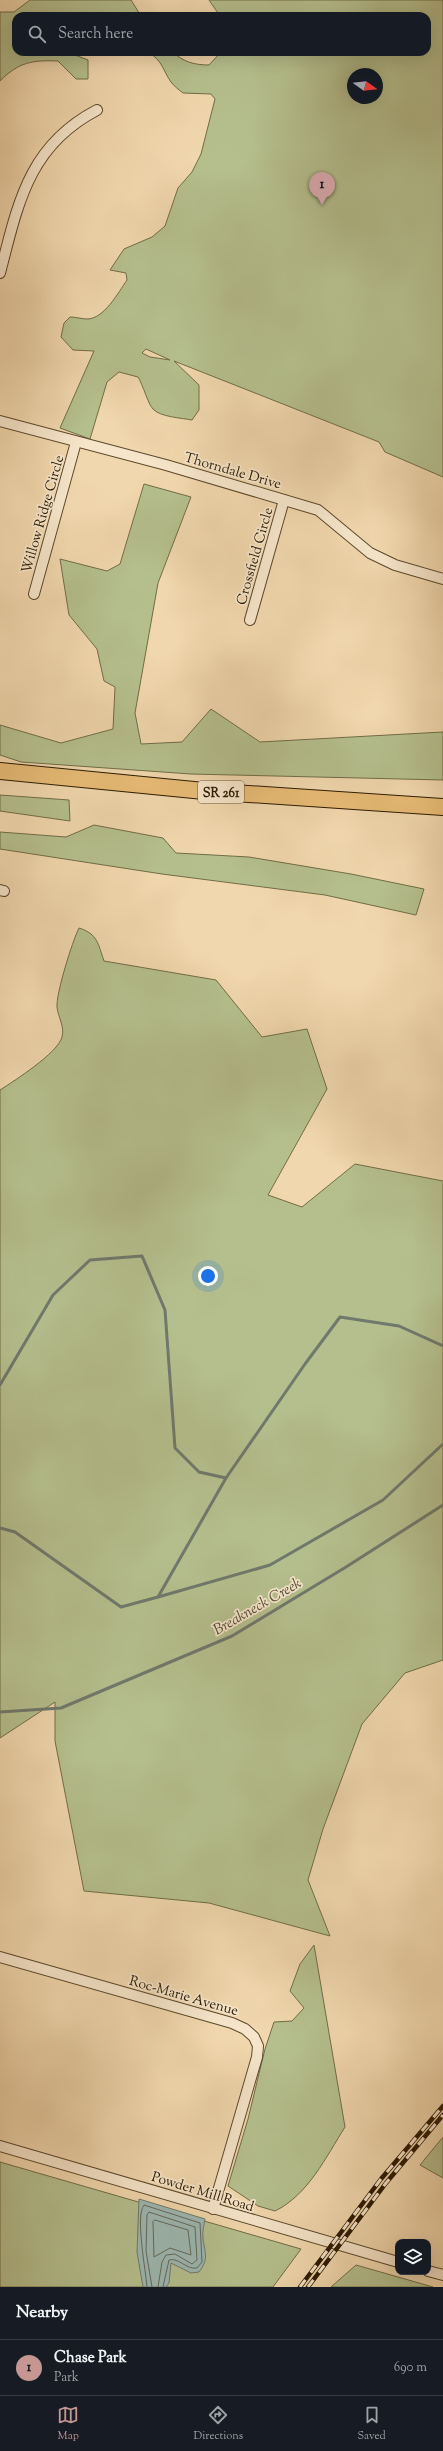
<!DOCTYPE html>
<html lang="en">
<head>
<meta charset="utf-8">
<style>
	body { margin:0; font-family:"Sorts Mill Goudy",serif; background:#242831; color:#f1f3f6 }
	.controls { position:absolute; right:12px; bottom:12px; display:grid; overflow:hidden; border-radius:8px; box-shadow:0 4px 16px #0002 }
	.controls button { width:36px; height:36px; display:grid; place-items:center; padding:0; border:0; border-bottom:1px solid #363941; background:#171b24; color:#f1f3f6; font:20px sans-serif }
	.compass { position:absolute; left:347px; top:68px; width:36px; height:36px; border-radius:50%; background:#171b24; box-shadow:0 4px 16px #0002; rotate:105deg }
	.you { position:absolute; left:208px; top:1276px; width:14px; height:14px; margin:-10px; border:3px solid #fff; border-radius:50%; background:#1a73e8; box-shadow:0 0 0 6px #1a73e833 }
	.badge { display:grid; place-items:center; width:26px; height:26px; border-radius:50%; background:#c59692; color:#111; font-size:13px; font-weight:700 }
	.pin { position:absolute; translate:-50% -33px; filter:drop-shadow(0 1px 2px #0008) }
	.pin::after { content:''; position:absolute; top:21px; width:14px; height:12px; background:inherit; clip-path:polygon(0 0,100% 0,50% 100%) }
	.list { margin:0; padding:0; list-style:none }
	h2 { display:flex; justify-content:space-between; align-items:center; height:52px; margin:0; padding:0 16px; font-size:17px }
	h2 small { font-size:13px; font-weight:400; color:#9ea1a6 }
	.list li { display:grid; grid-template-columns:26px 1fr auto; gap:12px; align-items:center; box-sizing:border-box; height:56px; padding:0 16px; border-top:1px solid #363941 }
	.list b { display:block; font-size:15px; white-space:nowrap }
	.list p { margin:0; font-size:13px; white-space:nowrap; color:#9ea1a6 }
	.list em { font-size:13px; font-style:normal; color:#9ea1a6 }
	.icon { flex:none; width:22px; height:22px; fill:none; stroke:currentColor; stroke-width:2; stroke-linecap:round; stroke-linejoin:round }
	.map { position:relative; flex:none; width:443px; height:2287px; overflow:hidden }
	.search { position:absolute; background:#171b24; box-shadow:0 4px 16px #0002; left:12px; right:12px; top:12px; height:44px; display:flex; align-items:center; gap:10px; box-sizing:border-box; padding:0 14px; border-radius:12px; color:#9ea1a6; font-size:15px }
	.sheet { height:108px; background:#171b24 }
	nav { display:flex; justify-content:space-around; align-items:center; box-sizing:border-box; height:56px; border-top:1px solid #363941; background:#171b24; font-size:11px; color:#9ea1a6 }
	nav a { display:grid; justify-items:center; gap:2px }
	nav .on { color:#c59692 }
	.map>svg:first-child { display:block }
</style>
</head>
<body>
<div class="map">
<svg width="443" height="2287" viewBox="0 0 443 2287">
	<rect width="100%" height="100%" fill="#f1d7ad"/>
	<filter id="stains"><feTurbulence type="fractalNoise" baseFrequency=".005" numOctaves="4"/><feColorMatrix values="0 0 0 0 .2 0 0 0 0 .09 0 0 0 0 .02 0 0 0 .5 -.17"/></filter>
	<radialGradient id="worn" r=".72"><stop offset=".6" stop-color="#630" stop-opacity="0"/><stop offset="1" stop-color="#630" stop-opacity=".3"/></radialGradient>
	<g fill="#b5bf8e" stroke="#706c48" fill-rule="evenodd">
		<path d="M30 0H131L141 16H16V52H67L88 60V79H76L58 61C32 60 19 62 0 81V12H14Z"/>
		<path d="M209 0H443V477L385 452 379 442 174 361 199 385V410L192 420C182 418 160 417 153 409 148 404 143 385 138 377L119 372 107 382 90 439 60 428 94 351 73 350 61 337 64 323 70 317C76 317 82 319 87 319 104 319 118 293 127 280L126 273 110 270 124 249 152 237 165 226 178 188 192 172 201 154 215 99 211 94 183 93C179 90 174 86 171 82 162 69 163 61 148 52H173C183 62 195 65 209 65L221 52H427V16H220ZM353 74H377V98H353ZM146 349 170 360 150 357 142 353Z"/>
		<path d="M144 484 191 497 158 583 135 713 141 744 182 742 211 709 260 742 443 732V780L191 774 21 762 0 755V725L61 743 113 729 115 687 104 681 97 649 69 615 60 559 107 571 120 564Z"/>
		<path d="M0 795 69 800 70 821 0 811Z"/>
		<path d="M94 825 163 838 176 853 249 857 351 874 424 889 416 915 325 895 162 874 0 849V832L66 837Z"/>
		<path d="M79 928C98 934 98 944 104 961L216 980 262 1037 307 1029 327 1089 268 1195 302 1207 355 1164 443 1181V1660L405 1673 362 1724 323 1829 308 1880 330 1936 209 1903 84 1891 55 1741V1702L0 1738V1090C14 1081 58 1053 62 1037 65 1027 58 1017 57 1007 56 994 72 942 79 928Z"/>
		<path d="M314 1945 345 2127C326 2157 308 2195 275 2211L258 2206 228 2186 248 2119 265 2049 274 2022 292 2021 304 2008 290 1991 300 1964Z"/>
		<path d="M443 2137V2178L420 2165Z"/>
		<path d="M0 2162 301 2249 273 2287H0Z"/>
		<path d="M356 2265 433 2287H331Z"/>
	</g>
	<path fill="#9db8b3" stroke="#6f796c" d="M139 2199 205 2219C204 2225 202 2232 203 2239 205 2253 209 2259 199 2272L191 2273 171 2263 169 2283 166 2287H143L137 2252Z"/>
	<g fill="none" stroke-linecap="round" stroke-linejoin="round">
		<g stroke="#64695a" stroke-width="1">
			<path d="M155 2220 188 2230 191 2255 170 2248 154 2257 153 2222Z"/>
			<path d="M147 2287C146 2272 135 2215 144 2205L200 2223 202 2262 197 2268C186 2270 179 2257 169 2260L163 2287"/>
			<path d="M152 2287 146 2251 147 2215 149 2212 195 2227 197 2260 192 2264 175 2254 166 2255 162 2262 158 2287"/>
		</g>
		<g stroke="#6f796c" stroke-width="3">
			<path d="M0 1385 53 1295 90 1260 142 1256 165 1310 175 1448 199 1472 226 1478 305 1364 340 1317 399 1326 443 1346"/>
			<path d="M0 1528 15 1532 121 1607 158 1597 226 1478"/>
			<path d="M158 1597 270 1565 383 1500 443 1444"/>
			<path d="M0 1712 61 1708 232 1636 346 1567 443 1505"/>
		</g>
		<g stroke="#5c492c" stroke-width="12">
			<g id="street">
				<path d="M0 273C18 204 28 146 97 110"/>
				<path d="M0 421 166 465 318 510 370 553 395 565 443 579"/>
				<path d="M34 594 76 442"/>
				<path d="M250 620 284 500"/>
				<path d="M0 890 4 891"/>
				<path d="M0 1957 232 2023 245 2029 254 2037 258 2046 257 2057 213 2209"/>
				<path d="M0 2146 398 2262"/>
				<path d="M428 2271 443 2275"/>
			</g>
		</g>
		<g stroke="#2b1a01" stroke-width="18">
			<path id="primary" d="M0 771 204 791 443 807"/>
		</g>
		<use href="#street" stroke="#f6e5ca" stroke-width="10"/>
		<use href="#primary" stroke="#e8bc76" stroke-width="16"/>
		<g stroke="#2b1a01" stroke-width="4.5">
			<g id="rail">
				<path d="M300 2287 381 2179 443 2106"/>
				<path d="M308 2287 386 2183 443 2115"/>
			</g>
		</g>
		<use href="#rail" stroke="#f6e5ca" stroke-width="3" stroke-dasharray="9" stroke-linecap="butt"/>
	</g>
	<g text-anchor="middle" stroke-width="3.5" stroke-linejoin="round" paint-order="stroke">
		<rect fill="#f6e5ca" stroke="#68573d" stroke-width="1" x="198" y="781" width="46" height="22" rx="3"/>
		<g font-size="13" font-weight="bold" fill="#2b1a01">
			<text x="221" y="797">SR 261</text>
		</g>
		<g font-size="14" fill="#2b1a01" stroke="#f6e5ca">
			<text transform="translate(233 470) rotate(16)" y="5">Thorndale Drive</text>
			<text transform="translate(42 514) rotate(-74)" y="5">Willow Ridge Circle</text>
			<text transform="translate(254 556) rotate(-74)" y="5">Crossfield Circle</text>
			<text transform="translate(184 1995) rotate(16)" y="5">Roc-Marie Avenue</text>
			<text transform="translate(203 2191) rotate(17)" y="5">Powder Mill Road</text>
		</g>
		<g font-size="15" font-style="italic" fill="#4d4936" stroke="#f6e5ca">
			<text transform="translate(257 1606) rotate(-30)" y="5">Breakneck Creek</text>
		</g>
	</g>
	<rect width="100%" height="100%" filter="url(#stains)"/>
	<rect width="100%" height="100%" fill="url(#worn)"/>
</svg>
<div class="controls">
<button><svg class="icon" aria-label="layers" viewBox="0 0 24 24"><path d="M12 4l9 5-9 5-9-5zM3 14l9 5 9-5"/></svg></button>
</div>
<svg class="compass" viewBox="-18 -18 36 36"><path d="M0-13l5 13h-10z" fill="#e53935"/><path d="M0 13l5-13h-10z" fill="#9ea1a6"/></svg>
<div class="you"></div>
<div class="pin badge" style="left:322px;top:205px">1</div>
<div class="search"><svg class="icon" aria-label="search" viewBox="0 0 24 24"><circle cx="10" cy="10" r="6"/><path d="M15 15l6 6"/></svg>Search here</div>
</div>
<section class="sheet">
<h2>Nearby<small></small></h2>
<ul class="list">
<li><span class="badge">1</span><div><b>Chase Park</b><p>Park</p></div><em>690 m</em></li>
</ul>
</section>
<nav>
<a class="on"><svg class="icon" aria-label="map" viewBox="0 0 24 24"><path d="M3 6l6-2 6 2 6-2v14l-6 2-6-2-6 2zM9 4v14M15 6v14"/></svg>Map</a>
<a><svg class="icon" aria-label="directions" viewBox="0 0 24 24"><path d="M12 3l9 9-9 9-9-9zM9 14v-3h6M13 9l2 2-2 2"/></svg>Directions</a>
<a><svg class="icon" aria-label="saved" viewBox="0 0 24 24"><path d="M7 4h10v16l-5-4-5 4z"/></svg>Saved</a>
</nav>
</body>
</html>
